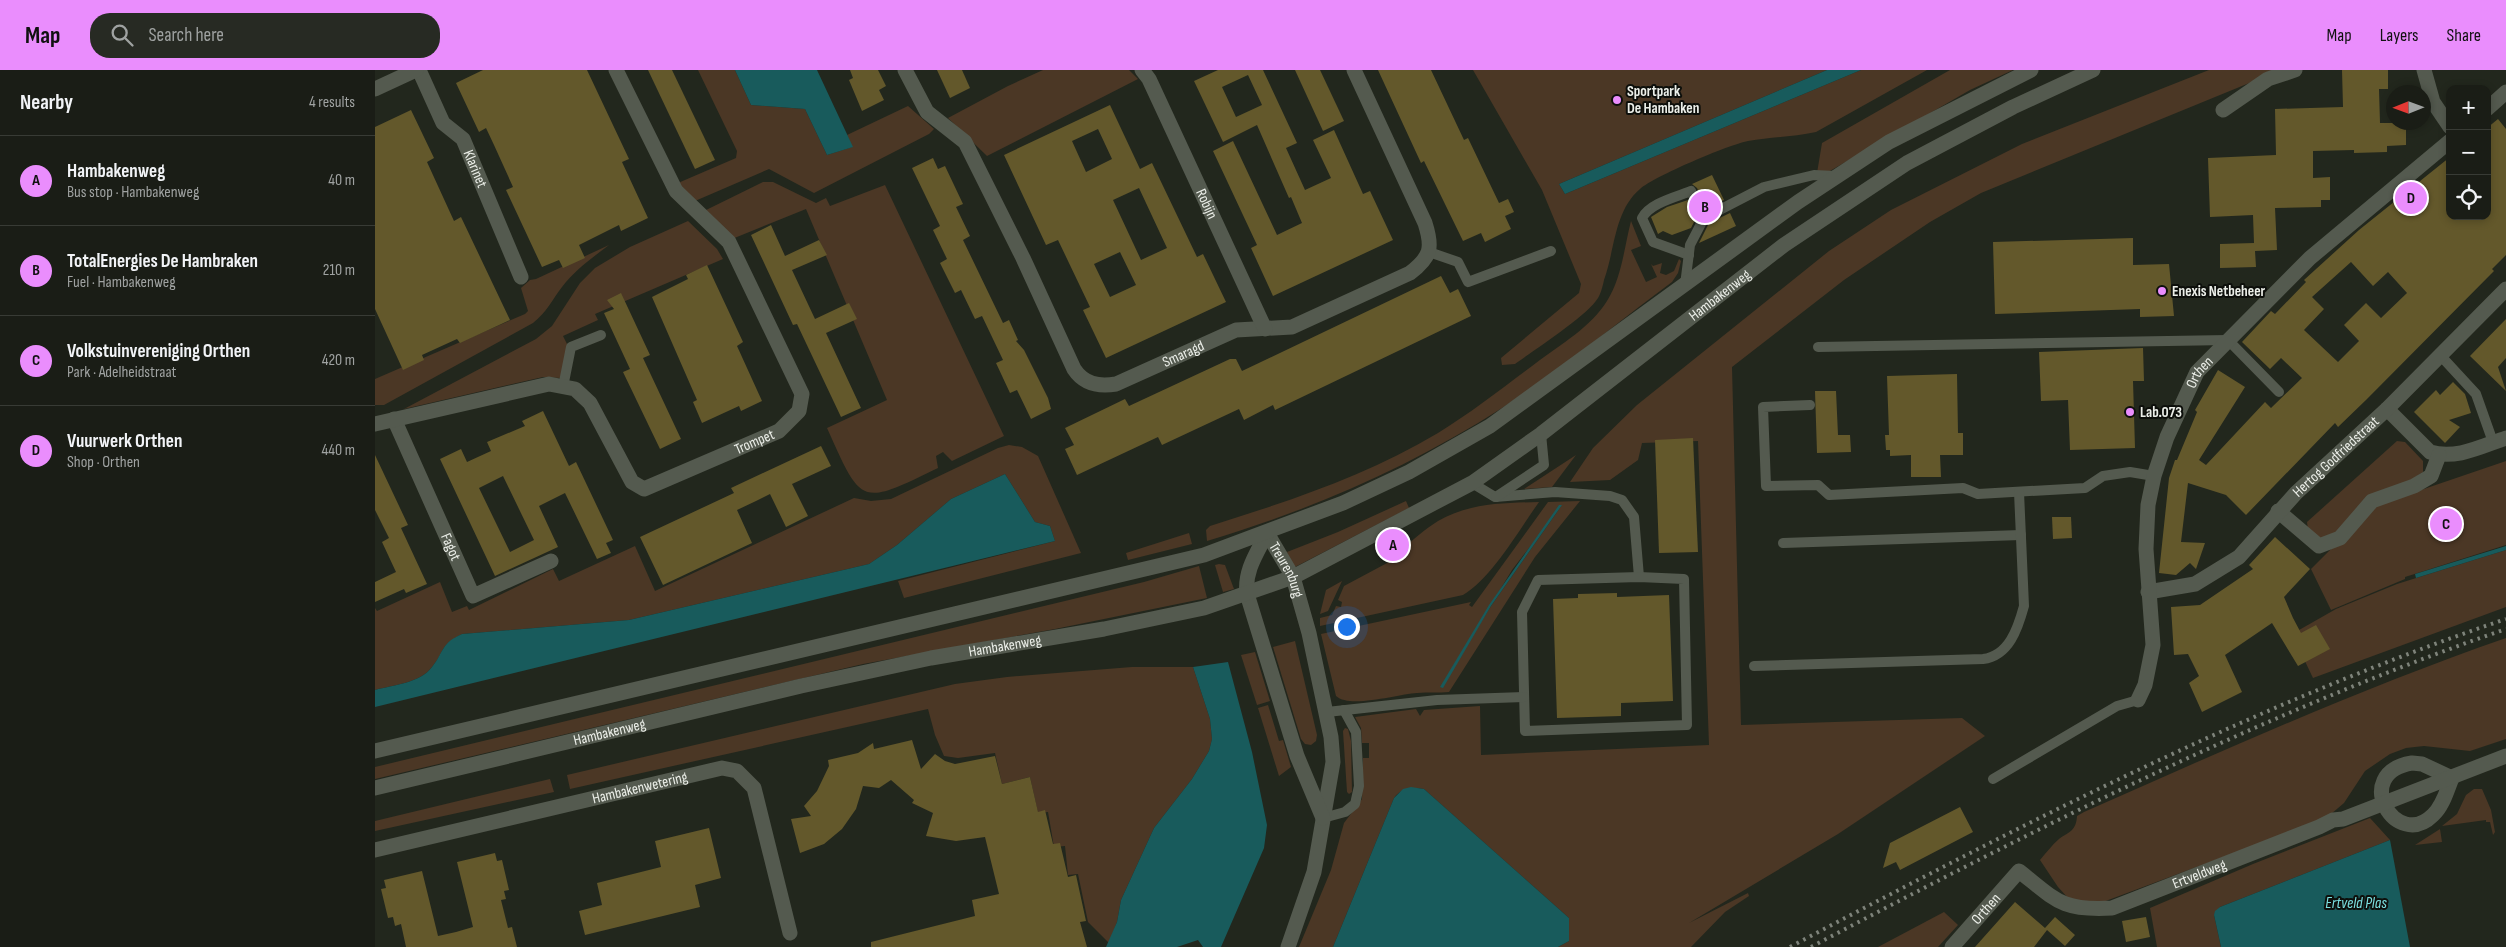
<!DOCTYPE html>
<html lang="en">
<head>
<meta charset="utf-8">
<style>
	body { margin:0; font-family:"Sofia Sans Condensed",sans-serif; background:#272a23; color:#f1f3f6 }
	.controls { position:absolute; right:15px; top:15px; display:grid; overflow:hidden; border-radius:10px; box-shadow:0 2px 8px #0003 }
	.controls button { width:45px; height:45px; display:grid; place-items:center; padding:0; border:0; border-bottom:1px solid #383b35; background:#1a1d16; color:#f1f3f6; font:25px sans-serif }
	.compass { position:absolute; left:2011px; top:15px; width:45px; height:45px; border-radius:50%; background:#1a1d16; box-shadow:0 2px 8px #0003; rotate:269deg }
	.you { position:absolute; left:971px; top:556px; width:18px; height:18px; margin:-12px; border:4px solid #fff; border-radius:50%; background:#1a73e8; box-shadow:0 0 0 8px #1a73e833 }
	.badge { display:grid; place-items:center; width:32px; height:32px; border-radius:50%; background:#ea8dfd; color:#111; font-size:16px; font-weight:700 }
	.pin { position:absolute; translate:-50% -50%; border:2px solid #fff; box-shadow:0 1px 5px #0006 }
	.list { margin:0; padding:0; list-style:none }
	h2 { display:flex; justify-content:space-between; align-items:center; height:65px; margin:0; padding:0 20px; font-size:21px }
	h2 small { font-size:16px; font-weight:400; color:#9fa2a1 }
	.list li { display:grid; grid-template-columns:32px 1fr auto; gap:15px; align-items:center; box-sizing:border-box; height:90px; padding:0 20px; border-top:1px solid #383b35 }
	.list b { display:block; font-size:19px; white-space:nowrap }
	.list p { margin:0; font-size:16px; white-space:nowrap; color:#9fa2a1 }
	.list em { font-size:16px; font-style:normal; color:#9fa2a1 }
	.icon { flex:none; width:28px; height:28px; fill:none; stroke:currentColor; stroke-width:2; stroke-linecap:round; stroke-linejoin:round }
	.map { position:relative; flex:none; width:2131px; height:877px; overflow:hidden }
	header { display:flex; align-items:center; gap:30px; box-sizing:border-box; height:70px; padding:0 25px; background:#ea8dfd; color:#111 }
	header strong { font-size:24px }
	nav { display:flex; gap:28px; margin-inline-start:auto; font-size:18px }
	.search { width:350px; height:45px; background:#272a23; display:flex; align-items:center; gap:12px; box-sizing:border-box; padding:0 18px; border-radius:20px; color:#9fa2a1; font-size:19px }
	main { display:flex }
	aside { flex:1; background:#1a1d16 }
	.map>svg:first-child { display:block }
</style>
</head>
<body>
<header>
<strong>Map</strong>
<div class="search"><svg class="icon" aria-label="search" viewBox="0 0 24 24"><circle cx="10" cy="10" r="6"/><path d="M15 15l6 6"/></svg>Search here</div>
<nav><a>Map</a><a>Layers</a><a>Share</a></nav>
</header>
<main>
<aside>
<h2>Nearby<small>4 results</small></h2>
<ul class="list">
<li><span class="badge">A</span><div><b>Hambakenweg</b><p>Bus stop · Hambakenweg</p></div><em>40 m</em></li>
<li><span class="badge">B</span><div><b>TotalEnergies De Hambraken</b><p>Fuel · Hambakenweg</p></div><em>210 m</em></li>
<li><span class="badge">C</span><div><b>Volkstuinvereniging Orthen</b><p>Park · Adelheidstraat</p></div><em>420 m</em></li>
<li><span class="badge">D</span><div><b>Vuurwerk Orthen</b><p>Shop · Orthen</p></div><em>440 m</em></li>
</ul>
</aside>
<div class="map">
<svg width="2131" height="877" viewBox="0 0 2131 877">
	<rect width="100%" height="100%" fill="#22271d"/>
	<g fill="#4b3725" fill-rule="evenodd">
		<path d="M323 0H360L376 35 430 39 452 85 477 77 472 65 533 36 559 59 554 64 439 123 394 99 320 131 303 113 361 88 362 81Z"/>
		<path d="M668 0H754L763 9 612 86 573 48 633 16Z"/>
		<path d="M1098 0H1452L1184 114 1190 124 1486 0H1552L1441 62C1419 67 1396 67 1373 71 1353 75 1280 106 1265 119 1239 141 1240 180 1229 210 1228 215 1226 223 1223 228 1212 246 1159 280 1140 294L1127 295 1126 288 1204 223 1206 214 1167 120Z"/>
		<path d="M1575 0H1638L1595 20 1441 109 1447 73Z"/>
		<path d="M1834 0H1906L1606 123 1555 152 1469 210 1357 297 1366 655 1587 648 1610 666 1463 764 1314 853 1373 823 1374 826 1350 842 1316 877H1183L1194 871V848L1049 719C1037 717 1027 717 1019 728L958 877H924L956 800 969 753 987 729 988 688H994V673H987L986 658 980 647 1041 639 1045 646 1049 640 1105 636 1106 685 1334 675 1323 371 1267 373 1263 390 1235 410 1195 412 1218 378 1262 335 1454 181 1516 140 1647 74Z"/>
		<path d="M388 112H398L441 133 451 128 455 136 510 115 629 366 577 391 568 382 561 386 563 398C485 436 487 436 452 358L512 330 431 139 357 169 329 141Z"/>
		<path d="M313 151 342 179 348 189 220 244 223 250 188 266 197 284 186 308 168 307 29 339 161 269 177 256 205 213 220 198 255 177Z"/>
		<path d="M1256 151 1266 176 1256 180 1271 212 1282 207 1276 194 1278 196 1287 193 1285 203 1291 205 1299 201 1304 189 1306 191 1303 203 1297 212C1240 254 1186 300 1127 338 1035 397 936 440 832 471L831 460 835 456C914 431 991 406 1063 363 1097 342 1129 317 1161 293 1186 274 1216 257 1232 231 1247 207 1249 178 1256 151Z"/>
		<path d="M234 175C217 188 200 200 187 217 177 230 172 242 158 253L9 335H0V309L150 244 153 241 146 218 155 210 161 209Z"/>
		<path d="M2022 371 2030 372 2048 391V402L1948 471 1933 460 1932 452Z"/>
		<path d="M634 375 647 377 663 386 706 483 529 528 523 511 680 471 675 456 660 452 630 404 576 429 522 475 494 494 254 550 87 564C63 577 71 580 57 597 45 613 18 615 0 620V538L2 541 65 512 77 542 92 536 94 540 178 499 184 511 260 476 280 521 479 428 496 431 516 429 623 378Z"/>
		<path d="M1201 385 1177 417 1149 419Z"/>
		<path d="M2131 391V475L2030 507V509L1956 540 1936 499 1999 436Z"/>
		<path d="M1031 431 1034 438 918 498 912 482 963 462Z"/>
		<path d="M1205 431 1160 487 1074 622C1064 623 1053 622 1042 623 1023 624 975 639 961 626L946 564 1096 532 1094 535 1097 537 1173 432ZM1187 435 1116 536 1066 617 1137 500Z"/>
		<path d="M1164 432C1144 460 1117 508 1088 525L945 556V548L957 545 961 536 966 537 967 532 963 530 969 516 1029 484 1026 480C1038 470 1050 459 1063 451 1094 433 1129 433 1164 432Z"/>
		<path d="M814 463 817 474 753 490 751 483Z"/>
		<path d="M2131 480V537L1938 608 1917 564 1961 539 2022 514Z"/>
		<path d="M844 494 850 495 859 519 848 522 840 495Z"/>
		<path d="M824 496 832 528 680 559 488 594 0 709V697L769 512Z"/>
		<path d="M967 511 953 541 945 544 951 520Z"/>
		<path d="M2131 568V669L2095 681 2049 676 2031 678 2015 684 1990 701 1969 733 1956 744 1939 753 1720 835 1694 829 1683 817 1665 790C1671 783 1677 775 1684 769 1695 761 1701 761 1702 746L1709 742C1849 680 1987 618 2131 568Z"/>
		<path d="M920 571 942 665 941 671 936 675 930 674 926 669 898 577Z"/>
		<path d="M880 582 895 631 882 635 866 585Z"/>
		<path d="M757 597H818L835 649 837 669 834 681 817 709 779 758 746 830 742 852 734 873 713 852 703 804 693 805 690 776 679 777 673 742 663 743 655 707 627 714 620 683 583 688 569 686 560 665 553 639 195 719 192 705 580 614 632 607Z"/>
		<path d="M893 635 904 671 908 670 916 697 904 706 883 638Z"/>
		<path d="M970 658 973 659 976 671 977 722 974 724 972 722 968 661Z"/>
		<path d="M175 709 179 722 0 761V751Z"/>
		<path d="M2099 719H2107L2116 740 2120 762 2118 765 2115 752H2111V750L2067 756 2082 744 2091 725Z"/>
		<path d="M1995 748 2015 770 1845 837 1839 845 1846 877H1782L1775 838 1878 794Z"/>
		<path d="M2065 759 2067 772 2040 775Z"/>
		<path d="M1569 842 1583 855 1563 877H1503Z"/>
	</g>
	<g fill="#185b5c">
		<path d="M360 0H442L478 77 452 85 430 39 376 35Z"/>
		<path d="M1452 0H1486L1190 124 1184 114Z"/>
		<path d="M630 404 660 452 675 456 680 471 0 637V620C18 615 45 613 57 597 69 582 66 573 87 564L254 550 494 494 522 475 576 429Z"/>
		<path d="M1184 435H1187L1116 536 1068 618 1065 617 1114 535Z"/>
		<path d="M2131 476V480L2041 508 2040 504Z"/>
		<path d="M853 592 877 682 892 755 889 778 846 877H828L823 870 802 877H731L742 852 746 830 779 758 817 709 834 681 837 669 835 649 818 597Z"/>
		<path d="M1036 717 1049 719 1194 848V871L1183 877H958L1019 728 1028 719Z"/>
		<path d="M2015 770 2035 877H1846L1839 845 1840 841 1845 837Z"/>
	</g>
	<g fill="#63582b" fill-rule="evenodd">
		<path d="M108 0H212L254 89 247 92 273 148 246 161 244 155 204 175 210 188 188 198 184 190 167 197 131 120 138 117 119 75 111 58 104 62 81 13Z"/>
		<path d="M273 0H297L340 90 320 99Z"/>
		<path d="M475 0H503L511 16 504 20 509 30 487 41 474 10 478 8Z"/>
		<path d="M562 0H587L595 18 575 28Z"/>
		<path d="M843 0H888L922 73 911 78 930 120 956 108 938 70 959 60 988 124 995 121 1018 170 898 226 876 178 882 175 838 81 858 71 902 165 927 153 916 127 914 128 882 55 848 72 819 11ZM873 5 887 35 861 47 847 17Z"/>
		<path d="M920 0H945L969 51 948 61Z"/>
		<path d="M1003 0H1056L1089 70 1093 68 1124 133 1133 129 1139 142 1130 146 1136 159 1110 172 1106 163 1088 171 1049 91 1046 93Z"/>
		<path d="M1967 0H2013V19H2004L2005 53H2031V75L2012 76V82L1979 83V80L1938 81V108L1955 107V130H1946V137L1900 138 1902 180 1880 181 1881 197 1845 198V174L1879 173 1878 145 1835 147 1833 88 1901 85 1900 39 1968 37Z"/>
		<path d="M735 35 765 99 777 93 822 187 828 184 851 232 731 288 708 240 715 237 683 170 671 175 629 85ZM723 59 737 89 711 102 697 71ZM764 118 792 178 766 190 738 130ZM745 182 761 215 735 227 719 194Z"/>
		<path d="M36 40 59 88 52 92 79 151 86 147 135 250 85 273 82 269 47 285 49 290 28 300 0 239V57Z"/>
		<path d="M2123 49 2131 59V185L2117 199 2119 201 1991 330 1963 357 1960 353 1871 445 1851 425 1813 413 1806 472 1830 473 1821 499 1815 493 1801 505 1784 503 1794 408 1800 390H1802L1822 342 1820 340 1843 300 1870 317 1824 390 1831 395 1890 332 1896 338 1927 308 1906 288 1895 299 1867 272 1896 241 1900 244 1931 212 1929 210 1984 160 2075 87V146H2112V58ZM1976 192 1998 216 2013 202 2032 223 2006 248 1991 233 1969 255 1984 271 1963 292 1929 260 1949 239 1937 227Z"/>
		<path d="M558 88 563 99 570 96 588 134 581 137 595 166 588 170 628 253 634 250 643 270 641 271 649 280 673 328 676 339 656 349 642 320 635 323 621 293 628 290 607 246 600 249 586 220 580 223 565 193 572 189 558 160 565 156 537 98Z"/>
		<path d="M1337 105 1349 130 1332 139 1322 118 1317 114Z"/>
		<path d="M1313 130 1321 148 1316 158 1297 165 1288 161 1283 164 1276 147 1292 137Z"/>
		<path d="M1355 143 1361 156 1324 173 1334 153Z"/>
		<path d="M396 155 410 186 444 170 452 185 417 200 440 249 474 233 482 249 451 263 486 338 466 347 422 254 418 255 376 165Z"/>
		<path d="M1758 168V195L1794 194 1799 246 1765 247V239L1620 244 1618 172Z"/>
		<path d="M332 195 368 272 362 276 387 331 366 341 364 336 327 353 318 332 322 330 277 227 313 209 311 205Z"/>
		<path d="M1066 206 1075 223 1083 219 1096 246 900 340 898 335 869 350 864 339 787 375 783 367 702 405 690 379 699 375 690 358 750 329 754 336 855 289H861L867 301Z"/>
		<path d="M246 223 275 285 268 288 306 369 285 379 248 302 255 299 229 243 239 239 232 230Z"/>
		<path d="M2131 249V288L2123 297 2131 321 2095 286Z"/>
		<path d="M1768 278 1769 311H1758L1760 378 1695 380 1693 330 1666 331 1664 282Z"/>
		<path d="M1582 304 1583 363H1588V385H1565L1566 407H1536V385L1515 386V380H1511L1510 365H1514L1512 306Z"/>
		<path d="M2078 312 2090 324 2096 343 2074 350 2085 357 2070 373 2039 342 2061 320 2065 325Z"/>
		<path d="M1440 321H1461L1463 365H1475L1476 382 1442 383Z"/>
		<path d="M168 341 194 396 201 392 238 470 231 473 236 483 222 489 190 423 164 436 183 477 120 506 65 389 86 379 92 392 116 381 112 372 150 356 147 351ZM128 406 159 470 135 482 104 418Z"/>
		<path d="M1318 368 1323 482 1284 483 1280 370Z"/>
		<path d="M446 376 456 396 417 414 433 446 411 457 395 424 381 431 362 440 377 473 288 515 265 467 359 423 356 418Z"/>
		<path d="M0 385 33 455 26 458 52 514 31 523 29 519 0 532V512L21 502 7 472 14 468 0 440Z"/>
		<path d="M1677 447H1696L1697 468 1678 469Z"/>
		<path d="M1900 467 1935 499 1909 527 1918 548 1926 563 1941 555 1955 579 1923 596 1897 553 1850 585 1867 622 1827 642 1814 613 1824 606 1813 584 1799 585 1796 537 1825 535 1878 499 1874 495Z"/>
		<path d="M1242 523V527L1294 525 1298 631 1246 633V646L1182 648 1178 529 1203 528V524Z"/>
		<path d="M537 670 546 699 560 684 570 691 580 694 620 686 627 714 655 707 663 742 670 740 678 774 685 773 693 807 701 805 711 851 705 852 712 877H496V872L600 846 597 830 624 824 610 767 581 771 551 766 558 743 537 733 539 730 516 710 504 718 488 716 481 739 467 759 449 774 425 783 416 749 436 746 429 736 442 721 454 696 453 690 483 683 498 673 499 679Z"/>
		<path d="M1585 737 1598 762 1525 800 1521 792 1508 798 1515 773Z"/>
		<path d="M334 758 346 808 320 815 325 837 210 865 204 841 227 835 222 813 286 797 280 771Z"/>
		<path d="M120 783 122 791 127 790 134 820 129 821 131 829 126 830 133 858 137 857 142 877H31L26 854 20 856 18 847 13 848 6 819 11 818 9 810 47 801 63 866 81 862 98 857 82 792Z"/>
		<path d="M1640 832 1670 858 1680 847 1700 865 1690 876 1672 860 1659 877H1600Z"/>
		<path d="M1771 847 1775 867 1751 872 1747 851Z"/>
	</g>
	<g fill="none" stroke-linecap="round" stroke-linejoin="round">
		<g stroke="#545a4f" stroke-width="10">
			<path d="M1054 182 1083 192 1093 212 1176 181"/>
			<path d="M1314 185 1278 172 1267 148C1275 133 1301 127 1316 121L1329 148"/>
			<path d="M1310 215 1315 175 1329 148 1389 117 1439 105 1460 106"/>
			<path d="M1443 277 1853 270 1904 322"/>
			<path d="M2065 285 2101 324 2118 372"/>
			<path d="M188 317 196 277 226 265"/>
			<path d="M1435 335 1388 337 1391 416 1443 415 1454 425 1588 418 1603 424 1710 418 1728 406 1755 402 1779 406"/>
			<path d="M1097 413 1120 427 1180 422 1235 426 1247 430 1259 447 1264 507"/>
			<path d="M1121 427 1169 395 1166 364"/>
			<path d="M1408 473 1646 465"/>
			<path d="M1264 507 1309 509 1312 655 1150 661 1147 542 1163 510Z"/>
			<path d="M1379 596 1608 589C1634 586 1643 558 1649 536L1644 422"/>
			<path d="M952 642 1062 630 1149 627"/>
			<path d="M1618 709 1742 636 1763 630"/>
			<path d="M948 748 970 742 980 734 984 716 981 662 969 640"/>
		</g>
		<g stroke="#545a4f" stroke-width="15">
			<path id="s1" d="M44 0 68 53 88 69 146 207"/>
			<path id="s2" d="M530 0 552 42 590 72 648 188 699 299C709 314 723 317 741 314L861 260 917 257 1035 203C1056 187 1058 178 1050 153L979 0"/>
			<path id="s3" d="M767 0 774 9 890 259"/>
			<path d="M2049 0 2058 32 2075 57"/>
			<path d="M0 19 41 0"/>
			<path d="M2112 39 2131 22"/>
			<path d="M1848 40 1893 9 1920 0"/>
			<path d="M2012 339 2055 382C2081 390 2107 376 2131 368"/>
			<path id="s4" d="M19 349 98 526 176 491"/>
			<path id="s5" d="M0 354 174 314 200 319 215 333 257 412 269 419 404 361 424 341 427 324 354 172 301 121 241 0"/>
			<path d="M1903 441 1944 476 1965 468 1997 431 2039 416 2056 406 2064 385"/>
			<path id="s6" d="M1773 522 1820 514 1864 487 1921 423 2012 339 2131 219"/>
			<path id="s7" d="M1763 630 1770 615 1778 575 1771 479 1773 435 1779 406 1792 367 1822 302 1935 188 2075 71"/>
			<path d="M2037 693 2047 694 2077 708C2072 720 2068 736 2058 745 2021 782 1975 703 2037 693Z"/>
			<path id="s8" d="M0 780 347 698 362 701 379 718 415 863"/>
			<path id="s9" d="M1577 877 1644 801C1681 830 1686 841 1737 838L1944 757 1958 750 1968 749 2131 686"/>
		</g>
		<g stroke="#545a4f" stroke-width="15">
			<path id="s10" d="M892 463 918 507 934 563 956 667 958 692 939 802 913 877"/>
			<path d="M892 463C882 483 869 501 872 524L922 686 948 748"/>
			<path d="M0 681 829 485 968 433 1034 402 1115 356 1423 132 1514 72 1656 0"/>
			<path id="s11" d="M0 718 426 616 556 588 729 559 829 538 918 507 1097 413 1166 364 1409 175 1532 93 1638 37 1718 0"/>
		</g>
		<g stroke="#7e837a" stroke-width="4" stroke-dasharray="2.5 5" stroke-linecap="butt">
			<path d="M1415 877C1648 754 1881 633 2131 549"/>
			<path d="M1436 877C1662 758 1889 642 2131 559"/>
		</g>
	</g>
	<g fill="#ea8dfd" stroke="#0d0f0b" stroke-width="2">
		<circle cx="1242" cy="30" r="5"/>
		<circle cx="1787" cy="221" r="5"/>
		<circle cx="1755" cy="342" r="5"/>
	</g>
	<g text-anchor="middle" stroke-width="4" stroke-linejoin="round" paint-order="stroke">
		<g font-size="15" font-weight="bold" fill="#ecefe9" stroke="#0d0f0b" text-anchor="start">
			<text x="1252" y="26">Sportpark<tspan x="1252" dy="17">De Hambaken</tspan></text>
			<text x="1797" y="226">Enexis Netbeheer</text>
			<text x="1765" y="347">Lab.073</text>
		</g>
		<g font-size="15" fill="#ecefe9" stroke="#0d0f0b">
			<text dy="5" stroke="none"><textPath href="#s1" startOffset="116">Klarinet</textPath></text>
			<text dy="5" stroke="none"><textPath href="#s3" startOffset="149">Robijn</textPath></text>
			<text dy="5" stroke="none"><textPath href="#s11" startOffset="1456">Hambakenweg</textPath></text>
			<text dy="5" stroke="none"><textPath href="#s2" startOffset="469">Smaragd</textPath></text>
			<text dy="5" stroke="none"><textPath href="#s7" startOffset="341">Orthen</textPath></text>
			<text dy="5" stroke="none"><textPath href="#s5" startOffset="449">Trompet</textPath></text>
			<text dy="5" stroke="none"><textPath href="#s6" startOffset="239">Hertog Godfriedstraat</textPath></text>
			<text dy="5" stroke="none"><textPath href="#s4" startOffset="140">Fagot</textPath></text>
			<text dy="5" stroke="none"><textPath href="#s10" startOffset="42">Treurenburg</textPath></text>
			<text dy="5" stroke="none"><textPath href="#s11" startOffset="646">Hambakenweg</textPath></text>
			<text dy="5" stroke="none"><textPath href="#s11" startOffset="241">Hambakenweg</textPath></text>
			<text dy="5" stroke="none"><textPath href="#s8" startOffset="272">Hambakenwetering</textPath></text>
			<text dy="5" stroke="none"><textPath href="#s9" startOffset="299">Ertveldweg</textPath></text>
			<text dy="5" stroke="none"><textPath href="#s9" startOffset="51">Orthen</textPath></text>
		</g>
		<g font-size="16" font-style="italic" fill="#7be0e1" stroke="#0d0f0b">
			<text x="1981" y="838">Ertveld Plas</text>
		</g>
	</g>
</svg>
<div class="controls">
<button>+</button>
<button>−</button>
<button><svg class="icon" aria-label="locate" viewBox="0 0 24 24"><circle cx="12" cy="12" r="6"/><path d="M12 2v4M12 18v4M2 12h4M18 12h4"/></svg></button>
</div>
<svg class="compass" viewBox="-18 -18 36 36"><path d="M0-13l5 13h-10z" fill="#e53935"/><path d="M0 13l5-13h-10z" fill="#9fa2a1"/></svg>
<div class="you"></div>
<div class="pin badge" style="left:1018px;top:475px">A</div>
<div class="pin badge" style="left:1330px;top:137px">B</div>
<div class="pin badge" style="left:2071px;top:454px">C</div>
<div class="pin badge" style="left:2036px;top:128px">D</div>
</div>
</main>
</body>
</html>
